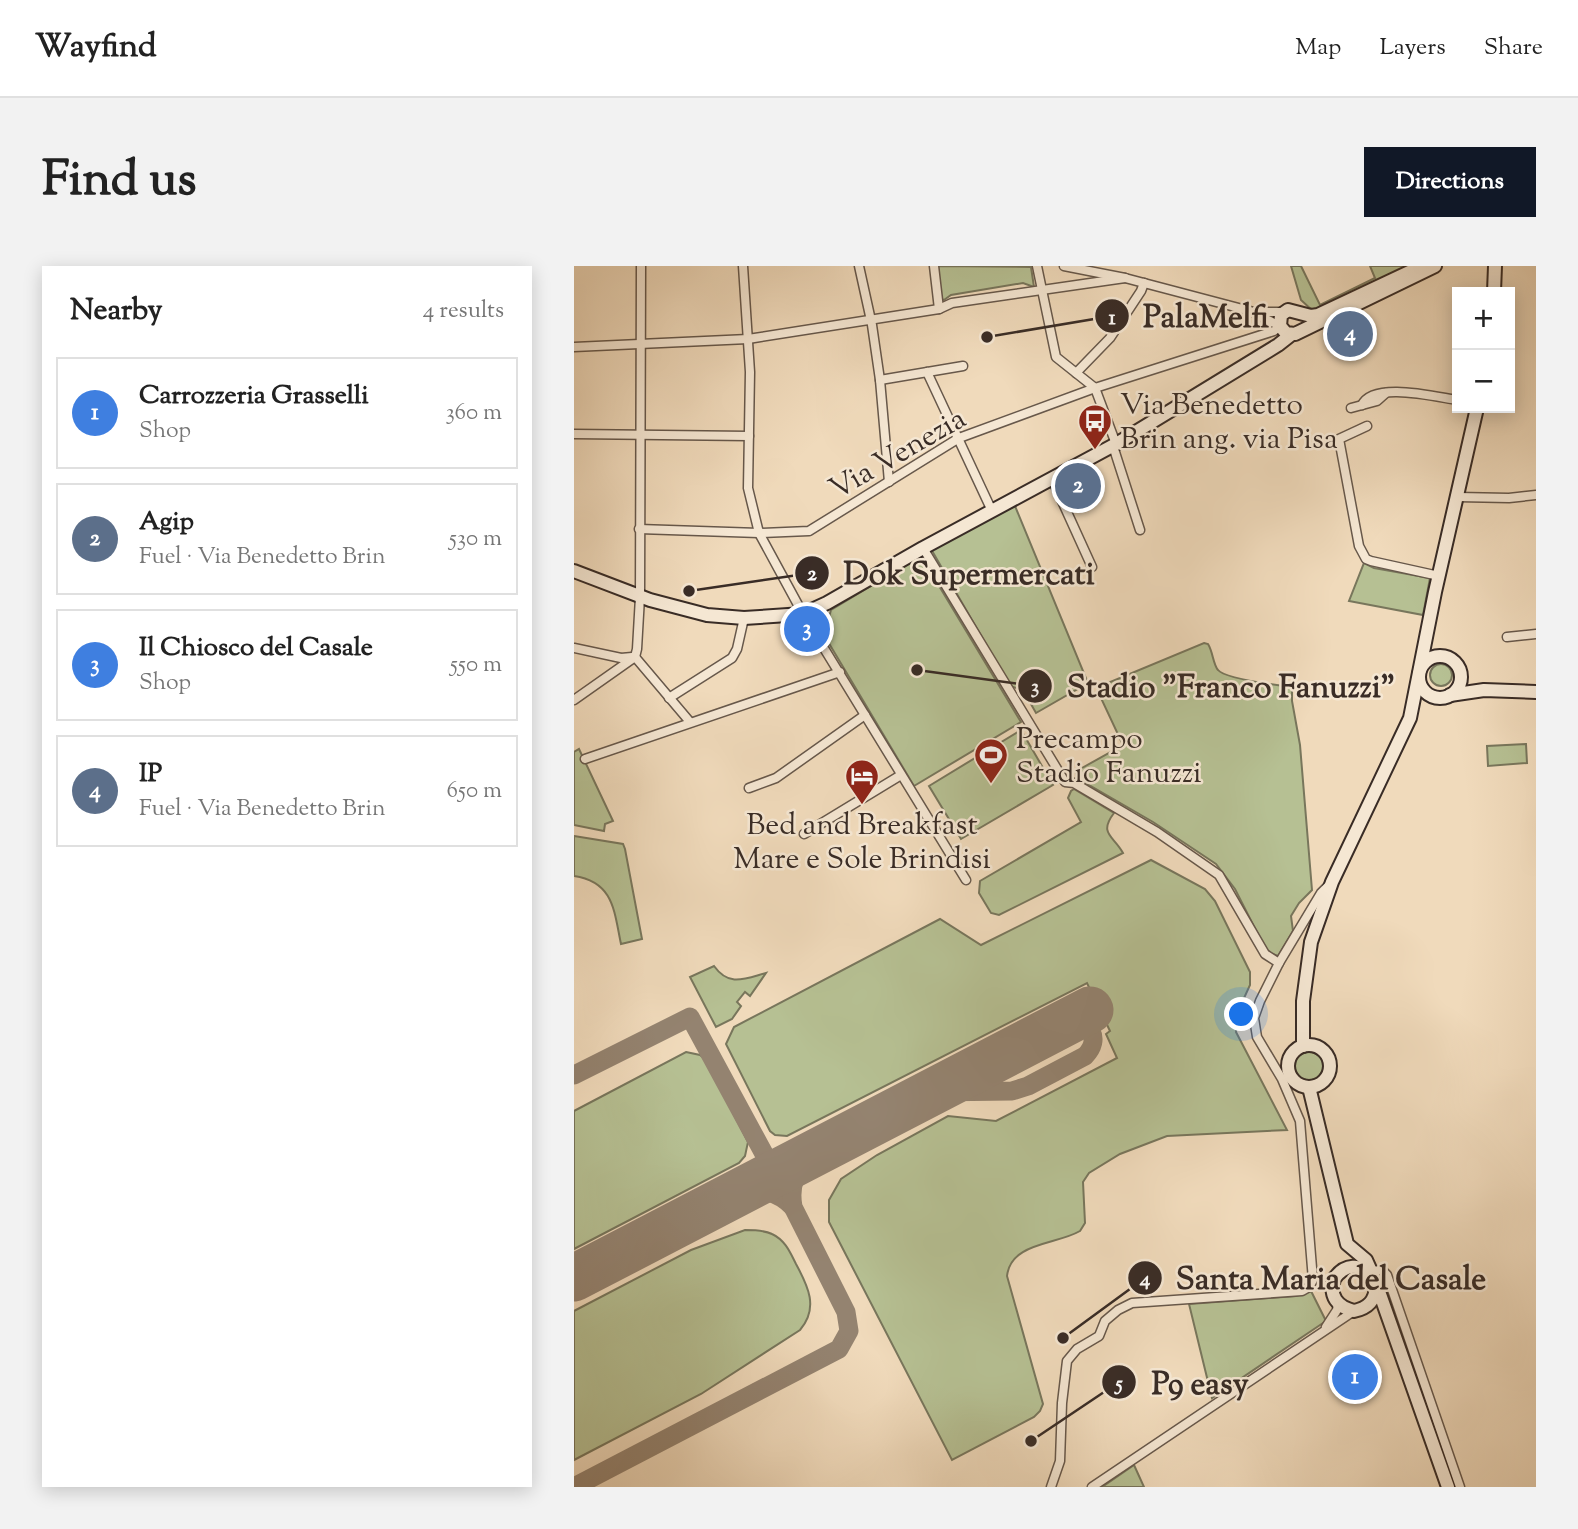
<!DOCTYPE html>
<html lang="en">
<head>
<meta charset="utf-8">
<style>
	body { margin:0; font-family:"Sorts Mill Goudy",serif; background:#f2f2f2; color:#222 }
	.controls { position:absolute; right:21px; top:21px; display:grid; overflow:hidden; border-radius:0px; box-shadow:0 4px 18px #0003 }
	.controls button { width:63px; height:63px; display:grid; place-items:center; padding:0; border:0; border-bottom:2px solid #e0e0e0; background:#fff; color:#222; font:35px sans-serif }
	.you { position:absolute; left:668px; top:749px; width:24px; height:24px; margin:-18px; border:5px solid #fff; border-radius:50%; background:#1a73e8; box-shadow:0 0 0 10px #1a73e833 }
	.badge { display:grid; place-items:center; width:46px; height:46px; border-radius:50%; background:#111827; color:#fff; font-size:23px; font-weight:700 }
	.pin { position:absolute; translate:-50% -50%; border:4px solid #fff; box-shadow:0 2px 7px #0006 }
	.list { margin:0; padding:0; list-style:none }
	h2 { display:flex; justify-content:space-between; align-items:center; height:91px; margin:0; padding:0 28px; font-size:30px }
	h2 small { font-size:23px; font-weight:400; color:#767676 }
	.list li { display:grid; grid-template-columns:46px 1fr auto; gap:21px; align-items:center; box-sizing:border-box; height:112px; margin:0 14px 14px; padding:0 14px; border:2px solid #e0e0e0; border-radius:0px }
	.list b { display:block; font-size:26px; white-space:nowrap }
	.list p { margin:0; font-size:23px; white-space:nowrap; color:#767676 }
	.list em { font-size:23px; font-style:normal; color:#767676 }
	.map { position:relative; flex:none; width:962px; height:1221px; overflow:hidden; border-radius:0px }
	header { display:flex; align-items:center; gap:42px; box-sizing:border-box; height:98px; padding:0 35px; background:#fff; border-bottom:2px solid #e0e0e0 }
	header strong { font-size:33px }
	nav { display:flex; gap:38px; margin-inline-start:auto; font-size:24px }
	.intro { display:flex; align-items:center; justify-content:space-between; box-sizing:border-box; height:168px; padding:0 42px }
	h1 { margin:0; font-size:49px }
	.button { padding:18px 32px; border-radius:0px; background:#111827; color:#fff; font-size:24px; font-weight:700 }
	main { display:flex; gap:42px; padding:0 42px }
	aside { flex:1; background:#fff; border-radius:0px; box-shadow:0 4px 18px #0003 }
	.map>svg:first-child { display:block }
</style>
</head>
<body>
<header>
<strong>Wayfind</strong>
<nav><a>Map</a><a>Layers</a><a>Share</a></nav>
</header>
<div class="intro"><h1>Find us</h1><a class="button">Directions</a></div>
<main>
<aside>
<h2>Nearby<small>4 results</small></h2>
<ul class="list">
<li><span class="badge" style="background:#3f7fe0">1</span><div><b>Carrozzeria Grasselli</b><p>Shop</p></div><em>360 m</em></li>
<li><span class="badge" style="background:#5c6f8a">2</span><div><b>Agip</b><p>Fuel · Via Benedetto Brin</p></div><em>530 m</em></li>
<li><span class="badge" style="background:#3f7fe0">3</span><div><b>Il Chiosco del Casale</b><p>Shop</p></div><em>550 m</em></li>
<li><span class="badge" style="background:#5c6f8a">4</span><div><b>IP</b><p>Fuel · Via Benedetto Brin</p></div><em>650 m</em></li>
</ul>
</aside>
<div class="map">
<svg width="962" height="1221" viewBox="0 0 962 1221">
	<rect width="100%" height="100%" fill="#f0dabb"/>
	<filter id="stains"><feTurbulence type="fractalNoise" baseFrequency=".00286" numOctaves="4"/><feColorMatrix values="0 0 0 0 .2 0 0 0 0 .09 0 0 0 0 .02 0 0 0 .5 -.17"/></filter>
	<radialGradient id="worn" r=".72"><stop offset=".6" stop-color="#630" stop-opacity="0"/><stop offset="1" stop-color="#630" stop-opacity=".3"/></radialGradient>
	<g fill="#b6c093" stroke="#78765c" stroke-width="2">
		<path d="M364 0 457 1 460 21 449 17 377 29 370 34 367 33Z"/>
		<path d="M717 0H727L746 39 801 12 796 0H835L740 46 727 34Z"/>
		<path d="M441 240 514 417 462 447 449 424 436 420 357 283Z"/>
		<path d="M347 290 447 456 340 520 250 369 257 344Z"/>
		<path d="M790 297 800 302 856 312 849 349 775 335Z"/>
		<path d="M630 377 634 378C639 386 639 398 644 404 651 413 703 419 718 421V435L726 479 738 624 725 637 717 650 719 665 704 690 693 686 661 623 642 598 579 556 503 512 502 508 508 502 549 479 526 430 529 419Z"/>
		<circle cx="867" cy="409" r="11"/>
		<path d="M447 464 479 519 387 573 355 520Z"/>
		<path d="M952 478 953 497 914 500 913 480Z"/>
		<path d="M5 483 39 555 31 558 30 565 0 559V486Z"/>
		<path d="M500 523 540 547C524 568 540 570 549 587L425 649 417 647 405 627 406 615 507 556 494 532 497 525Z"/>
		<path d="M0 570 49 578 51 583 68 673 47 678C40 645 40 616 0 610Z"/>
		<path d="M577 594 631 623 641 635 676 706V719L665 743 662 766 713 864 593 870 546 888 515 907 509 916 511 957 506 965C482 979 437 976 433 1010L469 1138 466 1145 460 1151 378 1194 255 956V934L267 913 303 889 374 850 422 855 543 792 532 768 536 765 513 717 213 870 201 869 196 865 152 778 160 761 366 653 407 679Z"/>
		<path d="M140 700C155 721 170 713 192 707L176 730 171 726 163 736 167 740 158 753 142 761 116 711Z"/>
		<path d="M112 786 126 789 132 794 174 876 171 890 165 897 0 983V845Z"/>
		<circle cx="735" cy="800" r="14"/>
		<path d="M171 964C180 964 190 964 198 968 211 974 216 986 222 998 234 1020 245 1042 226 1064L127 1128 0 1194V1045L117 984Z"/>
		<path d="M737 1025 752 1055 638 1132 615 1038 722 1030Z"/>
		<path d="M560 1199 570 1221H528Z"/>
	</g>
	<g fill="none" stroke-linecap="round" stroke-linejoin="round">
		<g stroke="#948370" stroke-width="19">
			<path d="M0 809 116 751 201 908"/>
			<path d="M359 826 438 825 454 820 511 790C528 773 516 753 494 756"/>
			<path d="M165 927C186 922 203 925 219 941"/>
			<path d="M0 1221 265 1083 275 1065 272 1046 219 941C215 918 222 903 240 889"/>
		</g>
		<path stroke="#948370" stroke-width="47" d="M0 1012 516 744"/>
		<g stroke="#67584b" stroke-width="11">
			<g id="street">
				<path d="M169 0 176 106 174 222 185 267 229 348 392 614"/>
				<path d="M285 0 298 59 306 114 315 216"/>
				<path d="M360 0 365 43"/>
				<path d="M463 0 482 91 521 122"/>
				<path d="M490 0 551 12 680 46H709"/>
				<path d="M682 48 706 60"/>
				<path d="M0 81 174 73 365 43 378 37 551 12"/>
				<path d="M353 106 418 245"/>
				<path d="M502 107 536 72 567 25 570 17"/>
				<path d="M306 114 389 100"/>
				<path d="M521 122 542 178"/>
				<path d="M788 139C799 115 862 131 883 134"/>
				<path d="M777 142 803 135 812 127"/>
				<path d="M793 160 765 173 785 280 792 293 797 295 865 310"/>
				<path d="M0 168 175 170"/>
				<path d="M539 180 566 264"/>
				<path d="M478 213 518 301"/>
				<path d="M884 231 935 232 962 229"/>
				<path d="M65 263 185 267 235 265 385 172 521 122 700 65 706 60"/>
				<path d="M349 282 491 516 500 517 583 566 645 609 691 688 705 697"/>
				<path d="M933 371 962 368"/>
				<path d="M0 382 47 392 58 391"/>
				<path d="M61 391 63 383 66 331 67 0"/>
				<path d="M61 391 116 456"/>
				<path d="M95 432 158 392 163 383 170 352"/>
				<path d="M0 434 61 391"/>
				<path d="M11 493 266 406"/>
				<path d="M175 522 202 512 291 449"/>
				<path d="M230 568 327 509"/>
				<path d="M797 1005 808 1004 813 1009 886 1221"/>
				<path d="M752 1061 763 1044 764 1038"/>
				<path d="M477 1221 486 1195 488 1137 493 1095 503 1083 525 1070 531 1055 544 1044 558 1037 728 1025 735 1021 739 1014 726 855 708 813 683 771 680 752 686 735 705 697 747 627 754 620"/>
				<path d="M518 1221 780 1045"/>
			</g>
		</g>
		<g stroke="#392c26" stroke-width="16">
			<g id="secondary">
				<path d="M848 0 744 49 737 50 714 44 707 49 706 60 712 67 721 68 861 0"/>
				<path d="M920 26 921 0"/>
				<path d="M0 305 76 334 133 349 170 352 229 348 253 337 349 282 542 178 704 79 718 68"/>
				<circle cx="866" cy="411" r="21"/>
				<path d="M876 429 910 424 962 426"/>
				<circle cx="735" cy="800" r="21"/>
				<path d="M729 780V735L737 676 758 616 836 452 861 326 903 142"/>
				<path d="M735 821 773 978 792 994 801 1014 874 1221"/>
				<path d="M799 1011C787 996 770 998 760 1013 755 1030 763 1041 780 1045 794 1042 801 1035 802 1021"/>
			</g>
		</g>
		<use href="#street" stroke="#f5e7d3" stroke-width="8"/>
		<use href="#secondary" stroke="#f5e7d3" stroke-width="12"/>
	</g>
	<defs>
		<g id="bus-pin" transform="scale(1.75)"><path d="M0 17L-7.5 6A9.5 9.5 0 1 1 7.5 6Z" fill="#8f2418" stroke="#f5e7d3"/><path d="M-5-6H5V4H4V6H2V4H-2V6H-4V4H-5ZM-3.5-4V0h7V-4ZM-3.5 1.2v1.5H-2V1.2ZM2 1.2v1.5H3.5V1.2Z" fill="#fff"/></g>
		<g id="stadium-pin" transform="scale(1.75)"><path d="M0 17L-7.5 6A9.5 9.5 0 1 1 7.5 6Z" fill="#8f2418" stroke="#f5e7d3"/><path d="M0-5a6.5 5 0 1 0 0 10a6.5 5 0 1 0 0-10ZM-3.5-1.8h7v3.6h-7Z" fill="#fff"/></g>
		<g id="hotel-pin" transform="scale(1.75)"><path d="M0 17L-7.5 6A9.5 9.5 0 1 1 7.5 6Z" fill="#8f2418" stroke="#f5e7d3"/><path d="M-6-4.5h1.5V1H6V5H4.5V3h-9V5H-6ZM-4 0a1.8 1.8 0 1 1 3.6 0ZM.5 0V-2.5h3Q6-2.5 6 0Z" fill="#fff"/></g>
	</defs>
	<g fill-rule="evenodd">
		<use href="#bus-pin" x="521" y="155"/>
		<use href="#stadium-pin" x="417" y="489"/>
		<use href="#hotel-pin" x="288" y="510"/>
	</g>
	<g text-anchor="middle" stroke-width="5" stroke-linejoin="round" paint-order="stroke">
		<g font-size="30" fill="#392c26" stroke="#f5e7d3" text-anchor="start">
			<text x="546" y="148">Via Benedetto<tspan x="546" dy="34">Brin ang. via Pisa</tspan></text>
			<text x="442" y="482">Precampo<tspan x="442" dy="34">Stadio Fanuzzi</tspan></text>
			<text x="288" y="568" text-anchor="middle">Bed and Breakfast<tspan x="288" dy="34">Mare e Sole Brindisi</tspan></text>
		</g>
		<g font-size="30" fill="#392c26" stroke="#f5e7d3">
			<text transform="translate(323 187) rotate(-30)" y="10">Via Venezia</text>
		</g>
	</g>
	<path fill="none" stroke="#392c26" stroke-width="2.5" d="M413 71L538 50M115 325L238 307M343 404L461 420M489 1072L571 1012M457 1175L545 1116"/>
	<g fill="#392c26" stroke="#f5e7d3" stroke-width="2.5">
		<circle cx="413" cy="71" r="7"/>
		<circle cx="115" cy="325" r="7"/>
		<circle cx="343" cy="404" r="7"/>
		<circle cx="489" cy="1072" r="7"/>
		<circle cx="457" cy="1175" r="7"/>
		<circle cx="538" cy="50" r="18"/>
		<circle cx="238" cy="307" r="18"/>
		<circle cx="461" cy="420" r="18"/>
		<circle cx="571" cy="1012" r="18"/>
		<circle cx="545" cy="1116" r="18"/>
	</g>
	<g font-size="21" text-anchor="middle" font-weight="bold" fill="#fff">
		<text x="538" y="58">1</text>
		<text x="238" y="314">2</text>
		<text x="461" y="427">3</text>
		<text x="571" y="1019">4</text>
		<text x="545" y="1124">5</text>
	</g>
	<g font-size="32" text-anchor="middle" font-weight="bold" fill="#392c26" stroke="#f5e7d3" stroke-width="5" stroke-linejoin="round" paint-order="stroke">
		<text x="632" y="61">PalaMelfi</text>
		<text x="395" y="318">Dok Supermercati</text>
		<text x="657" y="431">Stadio "Franco Fanuzzi"</text>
		<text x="757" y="1023">Santa Maria del Casale</text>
		<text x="626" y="1128">P9 easy</text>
	</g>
	<rect width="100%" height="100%" filter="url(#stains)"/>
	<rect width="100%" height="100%" fill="url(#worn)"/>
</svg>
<div class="controls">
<button>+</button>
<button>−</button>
</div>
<div class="you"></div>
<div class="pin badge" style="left:781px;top:1111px;background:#3f7fe0">1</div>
<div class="pin badge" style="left:504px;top:220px;background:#5c6f8a">2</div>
<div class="pin badge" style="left:233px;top:363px;background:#3f7fe0">3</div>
<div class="pin badge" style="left:776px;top:68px;background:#5c6f8a">4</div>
</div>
</main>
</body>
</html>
